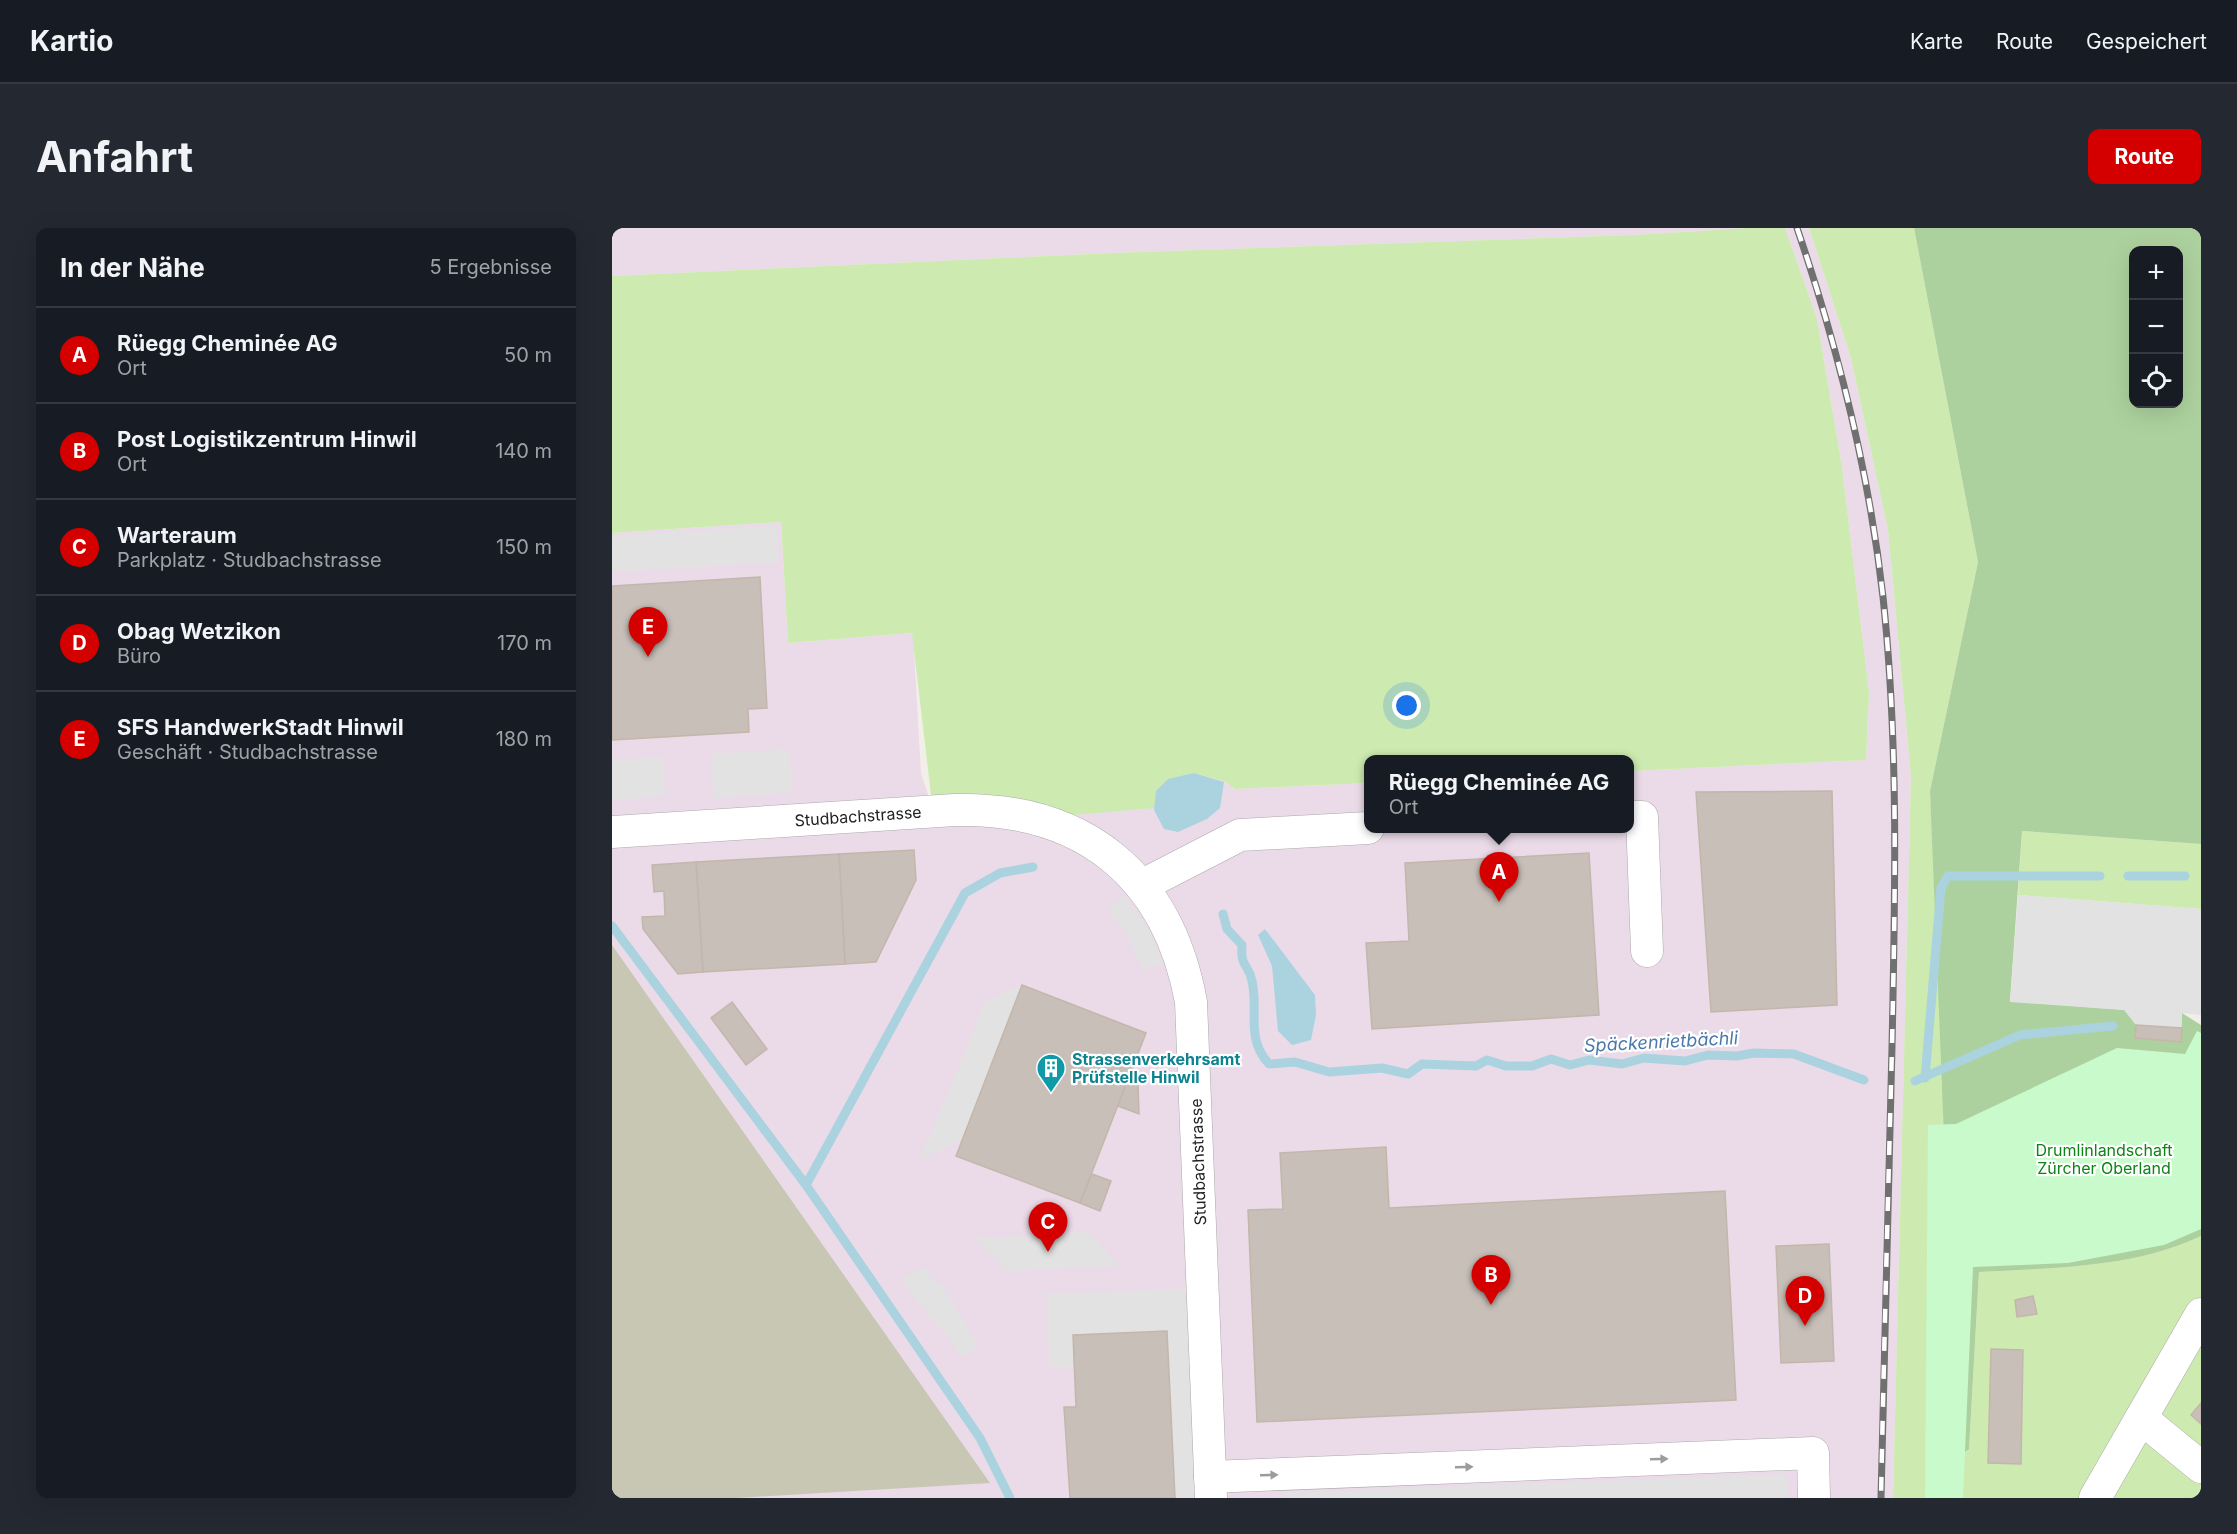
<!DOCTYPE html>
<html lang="de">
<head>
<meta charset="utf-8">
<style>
	body { margin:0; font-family:Inter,sans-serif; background:#242831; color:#f1f3f6 }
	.controls { position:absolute; right:18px; top:18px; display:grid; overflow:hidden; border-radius:12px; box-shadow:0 6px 24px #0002 }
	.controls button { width:54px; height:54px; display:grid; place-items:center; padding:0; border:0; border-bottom:2px solid #363941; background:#171b24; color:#f1f3f6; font:30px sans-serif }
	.you { position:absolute; left:795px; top:478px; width:21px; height:21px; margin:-15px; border:4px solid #fff; border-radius:50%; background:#1a73e8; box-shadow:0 0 0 9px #1a73e833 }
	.badge { display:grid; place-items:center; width:39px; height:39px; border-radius:50%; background:#d40000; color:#fff; font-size:20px; font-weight:700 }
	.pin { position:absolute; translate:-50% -50px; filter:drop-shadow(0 2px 3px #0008) }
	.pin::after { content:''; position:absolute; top:32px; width:21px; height:18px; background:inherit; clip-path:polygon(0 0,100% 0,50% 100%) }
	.popup { position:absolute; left:752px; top:527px; width:270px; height:78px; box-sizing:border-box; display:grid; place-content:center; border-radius:12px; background:#171b24; filter:drop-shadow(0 2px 4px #0005); font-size:20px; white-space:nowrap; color:#9ea1a6 }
	.popup b { font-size:22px; color:#f1f3f6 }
	.popup::after { content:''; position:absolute; left:50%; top:100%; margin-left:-12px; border:12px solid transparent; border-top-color:#171b24 }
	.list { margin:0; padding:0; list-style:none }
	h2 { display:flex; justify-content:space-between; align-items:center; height:78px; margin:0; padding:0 24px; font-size:26px }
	h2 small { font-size:20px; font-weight:400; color:#9ea1a6 }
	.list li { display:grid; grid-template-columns:39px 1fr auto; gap:18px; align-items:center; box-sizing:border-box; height:96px; padding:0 24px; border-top:2px solid #363941 }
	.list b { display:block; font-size:22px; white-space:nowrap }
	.list p { margin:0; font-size:20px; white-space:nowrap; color:#9ea1a6 }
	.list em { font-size:20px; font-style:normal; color:#9ea1a6 }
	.icon { flex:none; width:33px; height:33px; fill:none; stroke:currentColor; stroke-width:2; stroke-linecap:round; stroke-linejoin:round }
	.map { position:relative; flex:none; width:1589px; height:1270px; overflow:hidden; border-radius:12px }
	header { display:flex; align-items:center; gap:36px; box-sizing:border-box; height:84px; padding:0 30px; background:#171b24; border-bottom:2px solid #363941 }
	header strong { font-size:28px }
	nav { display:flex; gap:33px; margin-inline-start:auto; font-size:21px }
	.intro { display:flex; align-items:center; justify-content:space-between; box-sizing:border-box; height:144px; padding:0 36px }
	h1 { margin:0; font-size:42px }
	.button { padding:15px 27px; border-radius:12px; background:#d40000; color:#fff; font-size:21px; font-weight:700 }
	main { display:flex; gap:36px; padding:0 36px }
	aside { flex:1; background:#171b24; border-radius:12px; box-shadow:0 6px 24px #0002 }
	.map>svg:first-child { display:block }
</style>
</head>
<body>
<header>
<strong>Kartio</strong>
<nav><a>Karte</a><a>Route</a><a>Gespeichert</a></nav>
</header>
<div class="intro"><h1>Anfahrt</h1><a class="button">Route</a></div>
<main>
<aside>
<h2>In der Nähe<small>5 Ergebnisse</small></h2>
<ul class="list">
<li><span class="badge">A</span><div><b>Rüegg Cheminée AG</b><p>Ort</p></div><em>50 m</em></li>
<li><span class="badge">B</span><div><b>Post Logistikzentrum Hinwil</b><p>Ort</p></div><em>140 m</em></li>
<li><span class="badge">C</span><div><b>Warteraum</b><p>Parkplatz · Studbachstrasse</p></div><em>150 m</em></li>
<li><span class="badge">D</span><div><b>Obag Wetzikon</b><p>Büro</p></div><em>170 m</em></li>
<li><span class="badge">E</span><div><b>SFS HandwerkStadt Hinwil</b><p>Geschäft · Studbachstrasse</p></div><em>180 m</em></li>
</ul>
</aside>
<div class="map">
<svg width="1589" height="1270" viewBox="0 0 1589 1270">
	<rect width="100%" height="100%" fill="#f2efe9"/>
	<g fill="#ebdbe8">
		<path d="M0 0H1136L1022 7 500 25 0 48Z"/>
		<path d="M1173 0H1197L1239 130 1276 302 1299 548 1281 1270H0V305L169 294 176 415 301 405 309 546 322 584 582 545 612 553 623 561 756 555V600H1018V543L1254 532 1257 465 1230 239 1205 91Z"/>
	</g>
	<path fill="#c7c7b4" d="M0 717 378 1255 124 1270H0Z"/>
	<g fill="#cdebb0">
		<path d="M1136 0H1173L1205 91 1230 239 1257 465 1254 532 1018 543V532H756V555L623 561 612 553 582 545 543 580 426 590 321 584 300 405 176 415 169 294 0 305V48L500 25 1022 7Z"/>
		<path d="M1197 0H1302L1366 334 1318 563 1357 1221 1367 1044C1439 1040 1523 1040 1589 1008V1270H1281L1299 548 1276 302 1239 130Z"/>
		<path d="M1410 603 1589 616V681L1406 667Z"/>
	</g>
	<path fill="#add19e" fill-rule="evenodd" d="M1302 0H1589V616L1410 603 1398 773 1513 782 1524 797V810L1569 813 1570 785 1589 797V1008C1523 1040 1439 1040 1367 1044L1357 1221 1345 1230 1318 563 1366 334ZM1522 22H1566V176H1522Z"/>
	<path fill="#c8facc" d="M1585 803 1589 805V1001L1552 1017 1456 1035 1361 1039 1351 1270H1313L1316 897 1344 896 1505 820 1573 826Z"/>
	<g fill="#e2e2e2">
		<path d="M165 298 167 334 0 344V308Z"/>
		<path d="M177 521 180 565 102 570 99 526Z"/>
		<path d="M50 529 53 568 0 572V532Z"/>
		<path d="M512 667 537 702 551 735 531 743 517 710 496 681Z"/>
		<path d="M1406 667 1589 681V787L1570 785 1569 800 1524 797 1512 782 1398 774Z"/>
		<path d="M410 757 350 912 308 931 374 773Z"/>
		<path d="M477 1004 508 1038 395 1043 362 1010Z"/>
		<path d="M312 1038 323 1056 328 1054 367 1119 349 1129 337 1111 294 1060 292 1050Z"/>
		<path d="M591 1060 599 1270H563L555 1104 461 1107 462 1139 438 1140 434 1066Z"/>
		<path d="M1175 1246 1176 1270H671L670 1265Z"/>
	</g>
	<g fill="#aad3df">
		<path d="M582 545 612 554 608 580 595 591 566 604 552 601 542 582 544 563 556 551Z"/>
		<path d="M653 701 703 767 704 787 699 812 680 817 666 803 660 738 646 707Z"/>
	</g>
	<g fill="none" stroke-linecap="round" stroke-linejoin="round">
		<g stroke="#aad3df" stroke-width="9">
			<path d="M1516 648H1573"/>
			<path d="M611 686 615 701 630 717C628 740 637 736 640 753 647 783 633 810 657 836L683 834 717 844 770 840 796 846 810 836 864 838 875 832 894 838H920L939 831 958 837 977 832 1010 836 1032 830 1073 833 1096 827 1125 828 1142 825 1182 826 1252 852"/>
			<path d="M0 698 194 957 368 1210 398 1270"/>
			<path d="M1313 850 1329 660 1336 648H1488"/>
			<path d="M1303 853 1408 807 1501 798"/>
			<path d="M194 957 353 665 388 645 421 639"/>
		</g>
	</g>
	<g fill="#c7bfb8" stroke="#c4b6ab" stroke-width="1.5">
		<path d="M148 349 155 480 136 481 137 504 0 512V358Z"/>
		<path d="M1220 563 1225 777 1099 784 1084 564Z"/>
		<path d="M302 622 304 652 264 734 233 736 227 626Z"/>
		<path d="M977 625 987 787 760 801 754 715 797 713 793 635Z"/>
		<path d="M227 626 233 736 91 744 84 634Z"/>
		<path d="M84 634 91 744 66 746 31 701 30 689 53 688 52 663 42 664 40 637Z"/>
		<path d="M410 757 534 805 468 975 344 928Z"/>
		<path d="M120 774 155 821 134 837 99 790Z"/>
		<path d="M1524 797 1570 800 1569 814 1523 810Z"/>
		<path d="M515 853 526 857 527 886 506 878Z"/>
		<path d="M774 919 777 980 1113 963 1124 1172 645 1194 636 982 671 981 668 925Z"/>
		<path d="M480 946 499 953 488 983 468 975Z"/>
		<path d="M1217 1016 1222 1133 1169 1135 1164 1018Z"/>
		<path d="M1421 1068 1425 1086 1405 1089 1403 1072Z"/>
		<path d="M555 1103 563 1270H458L452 1179H464L461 1107Z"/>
		<path d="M1379 1121 1411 1122 1409 1236 1376 1235Z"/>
		<path d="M1589 1175V1196L1579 1187Z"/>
	</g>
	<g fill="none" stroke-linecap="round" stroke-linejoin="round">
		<g stroke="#a9a9a9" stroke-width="33">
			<g id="minor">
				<path d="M1018 589H1030L1035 723"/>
				<path d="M0 604 343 582C471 579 556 647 579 774L599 1270"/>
				<path d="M529 658 628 607 756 600"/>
				<path d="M1529 1190 1589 1239"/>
				<path d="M598 1249 1201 1225 1202 1270"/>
				<path d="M1483 1270 1589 1086"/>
			</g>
		</g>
		<use href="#minor" stroke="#fff" stroke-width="32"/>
		<g stroke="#707070" stroke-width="7">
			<path id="rail" d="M1185 0C1226 120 1257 243 1271 369 1287 519 1283 669 1280 819 1276 970 1272 1120 1269 1270"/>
		</g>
		<use href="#rail" stroke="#fff" stroke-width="4.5" stroke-dasharray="14" stroke-linecap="butt"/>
	</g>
	<defs><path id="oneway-solid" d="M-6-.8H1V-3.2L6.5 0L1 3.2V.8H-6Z" transform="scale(1.5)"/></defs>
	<g fill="#9c9c9c">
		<use href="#oneway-solid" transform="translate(1047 1231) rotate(-2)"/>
		<use href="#oneway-solid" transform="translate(852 1239) rotate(-2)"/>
		<use href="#oneway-solid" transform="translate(657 1247) rotate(-2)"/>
	</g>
	<defs>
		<g id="building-pin" transform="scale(1.5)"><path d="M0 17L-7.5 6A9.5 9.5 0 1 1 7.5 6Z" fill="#0f9aa8" stroke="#fff"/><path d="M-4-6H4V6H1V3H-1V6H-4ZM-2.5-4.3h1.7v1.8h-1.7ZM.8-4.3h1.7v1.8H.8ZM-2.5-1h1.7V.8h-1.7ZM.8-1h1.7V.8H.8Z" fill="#fff"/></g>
	</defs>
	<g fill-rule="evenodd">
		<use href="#building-pin" x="439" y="840"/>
	</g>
	<g text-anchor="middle" stroke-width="4.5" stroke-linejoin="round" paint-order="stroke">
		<g font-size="16" fill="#222" stroke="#fff">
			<text transform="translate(246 588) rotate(-4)" y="6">Studbachstrasse</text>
			<text transform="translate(586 934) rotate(-92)" y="6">Studbachstrasse</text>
		</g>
		<g font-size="16" font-weight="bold" fill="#0d838f" stroke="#fff" text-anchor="start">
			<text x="460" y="837">Strassenverkehrsamt<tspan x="460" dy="18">Prüfstelle Hinwil</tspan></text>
		</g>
		<g font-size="16" fill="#0c8416" stroke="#fff">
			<text x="1492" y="928">Drumlinlandschaft<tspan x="1492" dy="18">Zürcher Oberland</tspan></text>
		</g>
		<g font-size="18" font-style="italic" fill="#4a7aab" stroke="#fff">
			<text transform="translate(1049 814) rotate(-3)" y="6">Späckenrietbächli</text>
		</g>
	</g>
</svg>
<div class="controls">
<button>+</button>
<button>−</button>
<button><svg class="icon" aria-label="locate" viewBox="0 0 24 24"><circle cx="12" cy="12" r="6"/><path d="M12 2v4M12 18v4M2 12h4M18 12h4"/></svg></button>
</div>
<div class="you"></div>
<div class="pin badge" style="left:887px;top:674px">A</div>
<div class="popup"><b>Rüegg Cheminée AG</b>Ort</div>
<div class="pin badge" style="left:879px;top:1077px">B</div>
<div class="pin badge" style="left:436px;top:1024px">C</div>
<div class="pin badge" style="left:1193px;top:1098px">D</div>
<div class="pin badge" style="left:36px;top:429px">E</div>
</div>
</main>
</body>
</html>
